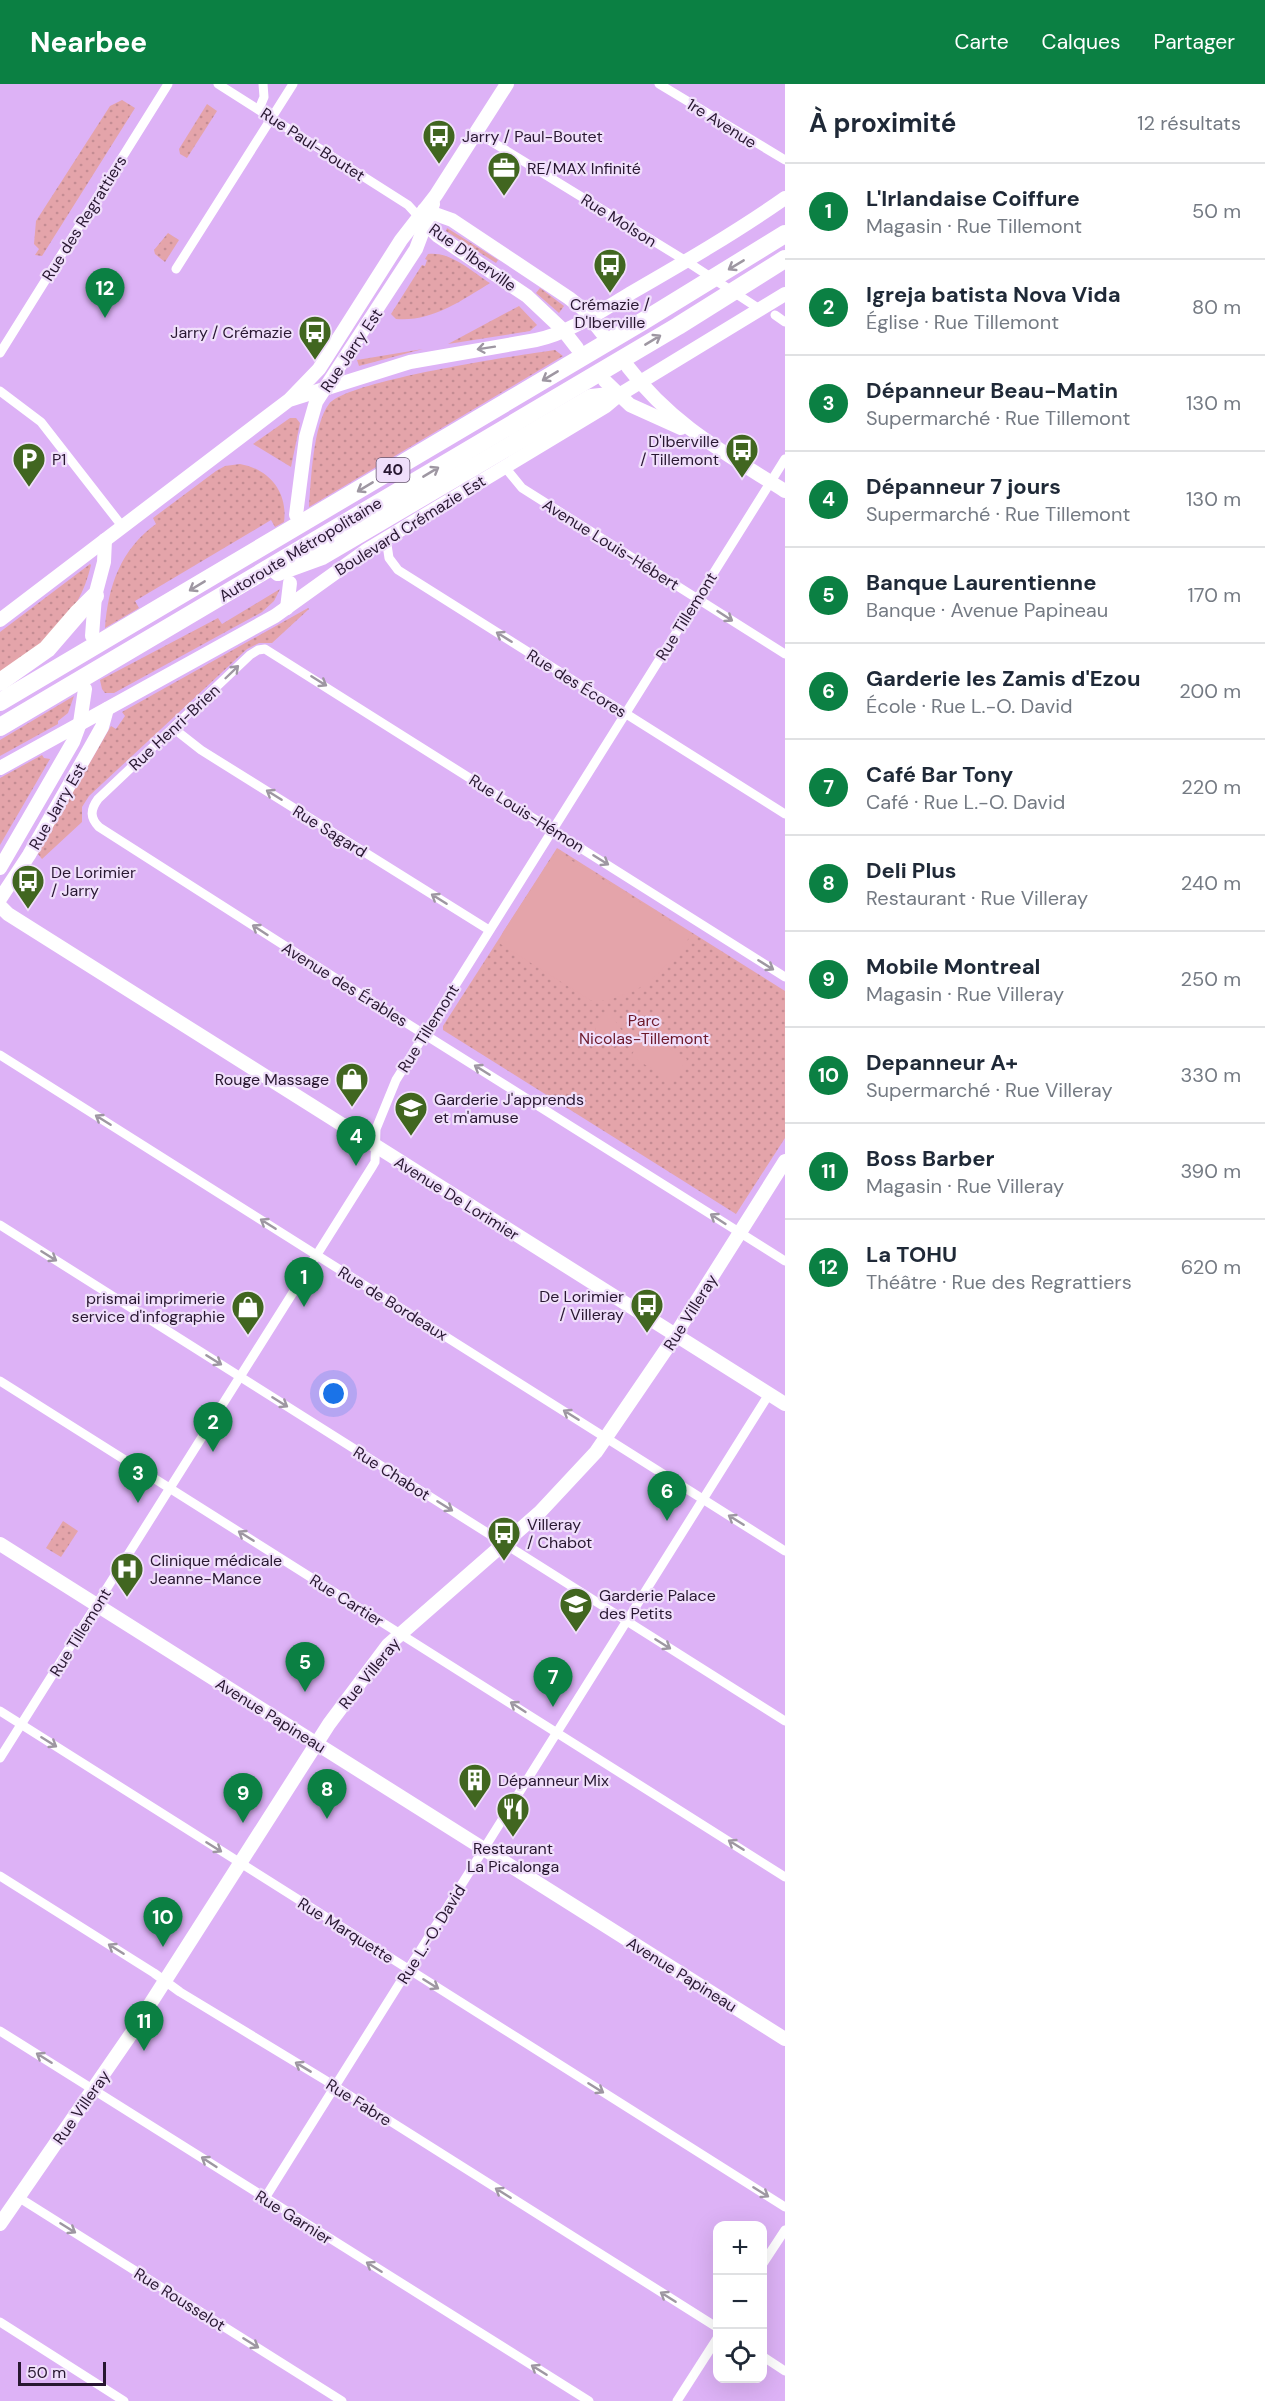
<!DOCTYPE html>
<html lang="fr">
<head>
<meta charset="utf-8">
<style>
	body { margin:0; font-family:"DM Sans",sans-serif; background:#f6f6f7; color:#1f2937 }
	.controls { position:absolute; right:18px; bottom:18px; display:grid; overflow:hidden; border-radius:12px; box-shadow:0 6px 24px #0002 }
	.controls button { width:54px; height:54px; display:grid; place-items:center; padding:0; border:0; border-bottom:2px solid #e0e1e3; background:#fff; color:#1f2937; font:30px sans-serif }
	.scale { position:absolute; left:18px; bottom:15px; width:88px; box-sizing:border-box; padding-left:6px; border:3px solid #281731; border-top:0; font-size:16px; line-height:21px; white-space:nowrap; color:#281731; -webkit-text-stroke:4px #f0dffb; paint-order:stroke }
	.you { position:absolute; left:334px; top:1310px; width:21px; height:21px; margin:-15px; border:4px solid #fff; border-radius:50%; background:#1a73e8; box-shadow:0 0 0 9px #1a73e833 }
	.badge { display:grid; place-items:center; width:39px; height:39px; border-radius:50%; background:#0b8043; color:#fff; font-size:20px; font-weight:700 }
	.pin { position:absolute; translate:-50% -50px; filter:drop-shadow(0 2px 3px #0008) }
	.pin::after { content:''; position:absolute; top:32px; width:21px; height:18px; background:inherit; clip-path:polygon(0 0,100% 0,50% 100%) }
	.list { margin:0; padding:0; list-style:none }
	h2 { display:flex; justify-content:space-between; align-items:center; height:78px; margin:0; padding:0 24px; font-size:26px }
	h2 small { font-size:20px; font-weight:400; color:#747a83 }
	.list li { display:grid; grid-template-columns:39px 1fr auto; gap:18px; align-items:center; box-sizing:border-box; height:96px; padding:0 24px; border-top:2px solid #e0e1e3 }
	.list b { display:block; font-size:22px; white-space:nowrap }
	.list p { margin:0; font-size:20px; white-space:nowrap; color:#747a83 }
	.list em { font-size:20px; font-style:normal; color:#747a83 }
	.icon { flex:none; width:33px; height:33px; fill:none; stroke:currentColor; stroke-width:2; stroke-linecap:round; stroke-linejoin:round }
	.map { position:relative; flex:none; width:785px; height:2317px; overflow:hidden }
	header { display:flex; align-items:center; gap:36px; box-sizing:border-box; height:84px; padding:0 30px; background:#0b8043; color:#fff }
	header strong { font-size:28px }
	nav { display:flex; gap:33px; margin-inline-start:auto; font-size:21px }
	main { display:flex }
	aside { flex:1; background:#fff }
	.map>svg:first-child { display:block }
</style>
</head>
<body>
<header>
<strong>Nearbee</strong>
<nav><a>Carte</a><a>Calques</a><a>Partager</a></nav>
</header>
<main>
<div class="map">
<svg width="785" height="2317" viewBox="0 0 785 2317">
	<defs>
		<pattern id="green-dots" width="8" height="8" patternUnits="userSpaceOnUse" patternTransform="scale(1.5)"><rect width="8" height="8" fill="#e4a4aa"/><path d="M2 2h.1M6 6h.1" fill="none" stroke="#c48c93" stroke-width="1.8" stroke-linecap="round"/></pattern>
	</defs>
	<rect width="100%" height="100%" fill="#ddb2f6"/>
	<g fill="url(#green-dots)">
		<path d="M122 16 135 24 42 172 35 171 39 165 34 160 36 137 110 22Z"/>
		<path d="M207 20 217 27 187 74 180 70 179 65Z"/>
		<path d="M447 144 498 176 496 179 446 147Z"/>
		<path d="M168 149 179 156 165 178 155 170 154 166Z"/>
		<path d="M428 170C451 167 472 188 490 199 461 217 431 238 396 235L391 230 422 181 425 182 427 176 425 175Z"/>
		<path d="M540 204 564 222 559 229 536 209Z"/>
		<path d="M519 222 537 241 530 247 448 260Z"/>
		<path d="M423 265 359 282 357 276Z"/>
		<path d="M555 266 563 272 309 423C311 396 313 341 329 320 346 297 519 271 555 266Z"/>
		<path d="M290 334H296L300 339 291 383 253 360Z"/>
		<path d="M240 380C269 385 288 408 284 438L275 443 271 436 135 517 139 524 105 544C108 502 121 465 156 440L153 434 216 387 225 382Z"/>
		<path d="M90 480 91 481C78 537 43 558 0 591V548Z"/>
		<path d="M280 505 274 517 262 528 114 609H105L102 605 100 596 106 593 218 534 222 540Z"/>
		<path d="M308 524 309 525 272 559H259L247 565 89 712 82 723V738L42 775 38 770 42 762 111 642 116 645 125 632 122 628Z"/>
		<path d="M74 612 68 629 58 637V640L0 672V656Z"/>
		<path d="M42 671 44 674 50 675 0 761V694Z"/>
		<path d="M557 764 785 907V1054L736 1130 443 946V942Z"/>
		<path d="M63 1437 78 1447 61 1473 46 1464Z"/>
	</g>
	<g fill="#e4a4aa">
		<path d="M556 767 692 850 674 874 651 896 636 906 609 916H590L499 859 503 848Z"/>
		<path d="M606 928 612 932 622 947 614 951 596 954C594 942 597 935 606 928Z"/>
		<path d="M644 950 687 975 673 998 631 972Z"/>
	</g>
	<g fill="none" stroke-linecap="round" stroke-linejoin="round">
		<g stroke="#fff" stroke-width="9">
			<path d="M218 0 408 121 419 133"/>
			<path d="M659 0 785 76"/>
			<path d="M259 25 264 13 263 0"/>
			<path d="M476 48 686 177 761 226"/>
			<path d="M176 185 293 0"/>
			<path d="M775 231 785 238"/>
			<path d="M0 269 168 0"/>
			<path d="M0 307 41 338 122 442"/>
			<path d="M504 382 522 404 785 570"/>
			<path d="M386 454 389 474 398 486 785 730"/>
			<path d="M173 644 201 666 489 846"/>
			<path d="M785 893 265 565 258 566 250 571 98 715C90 726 90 734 99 743L365 913 785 1177"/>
			<path d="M0 971 785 1467"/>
			<path d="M0 1141 785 1637"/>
			<path d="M0 1297 785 1793"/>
			<path d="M0 1627 785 2123"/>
			<path d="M0 1674 372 1083 375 1078 376 1045 396 996 785 375"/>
			<path d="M0 1792 154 1889 180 1908 325 1996 718 2244"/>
			<path d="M0 1947 589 2317"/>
			<path d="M18 2113 342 2317"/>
			<path d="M265 2114 769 1310"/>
			<path d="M762 2181 785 2146"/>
			<path d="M0 2238 124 2317"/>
			<path d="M762 2272 785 2287"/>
			<path d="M677 2317 718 2253"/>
		</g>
		<g stroke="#fff" stroke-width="14">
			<path d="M424 126 452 136 569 214 583 225 602 249"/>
			<path d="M420 134 438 152 527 212 563 246 577 264"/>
			<path d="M628 283C672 341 725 369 785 407"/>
			<path d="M605 297 630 321 681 344"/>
			<path d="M291 314 319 285 401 156 436 111 507 0"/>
			<path d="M296 431 306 353 316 318 416 165 433 120"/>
			<path d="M287 524 290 499"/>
			<path d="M0 536 289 316 410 278 536 256C567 250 603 226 631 209 683 179 735 149 785 114"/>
			<path d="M92 552 95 512 104 478 105 456"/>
			<path d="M0 684 275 532 367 466 606 322 619 311 785 210"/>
			<path d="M0 784 73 658 80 639 85 605"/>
			<path d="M0 815 29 771 93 659 102 643 107 625"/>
			<path d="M0 822 8 830 785 1320"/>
			<path d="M0 1460 785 1955"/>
			<path d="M0 2140 131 1950 329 1640 388 1561 540 1428 596 1368 667 1264 785 1077"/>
		</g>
		<g stroke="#fff" stroke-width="18">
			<path d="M278 488 322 472 591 314 619 311"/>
			<path d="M0 598 47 565 79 528 95 512"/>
			<path d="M0 618 645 236 785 150"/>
			<path d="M0 643 678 242 785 175"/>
		</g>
	</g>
	<defs><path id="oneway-shaft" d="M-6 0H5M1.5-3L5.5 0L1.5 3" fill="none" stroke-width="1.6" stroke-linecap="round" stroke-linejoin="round" transform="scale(1.5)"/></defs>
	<g stroke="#9e97a2">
		<use href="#oneway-shaft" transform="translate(736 181) rotate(149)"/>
		<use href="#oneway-shaft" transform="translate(653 256) rotate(-31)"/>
		<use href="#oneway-shaft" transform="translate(486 264) rotate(171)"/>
		<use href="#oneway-shaft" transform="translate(550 292) rotate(149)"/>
		<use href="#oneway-shaft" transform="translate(431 388) rotate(-31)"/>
		<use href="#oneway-shaft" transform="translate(365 403) rotate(149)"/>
		<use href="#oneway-shaft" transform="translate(197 502) rotate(149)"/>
		<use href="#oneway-shaft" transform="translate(725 532) rotate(33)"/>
		<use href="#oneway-shaft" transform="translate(504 553) rotate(-148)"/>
		<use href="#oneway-shaft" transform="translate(232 588) rotate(-44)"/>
		<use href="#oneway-shaft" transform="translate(319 597) rotate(32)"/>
		<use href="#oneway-shaft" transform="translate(274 711) rotate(-148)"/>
		<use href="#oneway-shaft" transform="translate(601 776) rotate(32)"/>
		<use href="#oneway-shaft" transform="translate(439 815) rotate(-148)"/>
		<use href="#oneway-shaft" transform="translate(260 846) rotate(-147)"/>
		<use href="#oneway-shaft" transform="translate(766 881) rotate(32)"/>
		<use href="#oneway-shaft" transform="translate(482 986) rotate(-148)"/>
		<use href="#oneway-shaft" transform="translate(103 1036) rotate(-148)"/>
		<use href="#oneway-shaft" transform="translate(718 1135) rotate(-147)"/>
		<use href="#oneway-shaft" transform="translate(268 1140) rotate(-148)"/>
		<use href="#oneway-shaft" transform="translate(49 1172) rotate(32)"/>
		<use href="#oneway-shaft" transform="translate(214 1276) rotate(32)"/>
		<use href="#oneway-shaft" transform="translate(280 1318) rotate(32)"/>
		<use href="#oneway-shaft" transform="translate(571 1331) rotate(-148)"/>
		<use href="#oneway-shaft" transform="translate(445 1422) rotate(32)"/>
		<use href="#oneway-shaft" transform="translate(736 1436) rotate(-148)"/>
		<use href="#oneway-shaft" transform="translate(246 1452) rotate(-148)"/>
		<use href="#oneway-shaft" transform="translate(663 1560) rotate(32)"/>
		<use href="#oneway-shaft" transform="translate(518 1623) rotate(-147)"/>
		<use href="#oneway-shaft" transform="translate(49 1658) rotate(32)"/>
		<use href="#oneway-shaft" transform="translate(736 1761) rotate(-148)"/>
		<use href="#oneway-shaft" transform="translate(214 1763) rotate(32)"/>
		<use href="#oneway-shaft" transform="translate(116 1865) rotate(-148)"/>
		<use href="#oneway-shaft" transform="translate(431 1900) rotate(32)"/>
		<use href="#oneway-shaft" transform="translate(44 1974) rotate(-148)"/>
		<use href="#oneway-shaft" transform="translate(303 1983) rotate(-149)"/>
		<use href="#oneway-shaft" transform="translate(596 2004) rotate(32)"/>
		<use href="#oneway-shaft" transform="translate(209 2078) rotate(-147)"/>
		<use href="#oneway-shaft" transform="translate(761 2108) rotate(32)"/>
		<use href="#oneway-shaft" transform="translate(503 2109) rotate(-148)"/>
		<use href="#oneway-shaft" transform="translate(68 2144) rotate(32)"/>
		<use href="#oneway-shaft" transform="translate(374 2183) rotate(-148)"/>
		<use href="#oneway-shaft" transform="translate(668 2213) rotate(-148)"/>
		<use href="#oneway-shaft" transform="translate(251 2259) rotate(32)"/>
		<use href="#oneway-shaft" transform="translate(539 2286) rotate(-148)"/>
	</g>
	<defs>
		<g id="bus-pin" transform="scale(1.725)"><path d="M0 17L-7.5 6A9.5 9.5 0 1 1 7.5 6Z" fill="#416620" stroke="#f0dffb"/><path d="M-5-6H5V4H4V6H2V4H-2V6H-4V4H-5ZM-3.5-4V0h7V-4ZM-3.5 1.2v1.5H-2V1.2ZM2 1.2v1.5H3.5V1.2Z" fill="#fff"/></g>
		<g id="office-pin" transform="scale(1.725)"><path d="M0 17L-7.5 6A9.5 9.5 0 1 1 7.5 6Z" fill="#416620" stroke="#f0dffb"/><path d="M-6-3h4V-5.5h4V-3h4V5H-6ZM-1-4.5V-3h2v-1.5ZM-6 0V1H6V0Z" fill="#fff"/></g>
		<g id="parking-pin" transform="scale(1.725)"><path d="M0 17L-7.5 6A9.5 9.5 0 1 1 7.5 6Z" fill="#416620" stroke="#f0dffb"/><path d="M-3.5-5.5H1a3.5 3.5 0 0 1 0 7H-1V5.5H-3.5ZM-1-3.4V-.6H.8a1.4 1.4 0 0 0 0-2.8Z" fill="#fff"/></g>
		<g id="shop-pin" transform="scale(1.725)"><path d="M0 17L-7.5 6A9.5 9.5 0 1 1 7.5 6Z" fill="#416620" stroke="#f0dffb"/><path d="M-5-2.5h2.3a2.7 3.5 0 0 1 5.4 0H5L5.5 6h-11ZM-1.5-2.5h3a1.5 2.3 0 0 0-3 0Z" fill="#fff"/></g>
		<g id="school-pin" transform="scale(1.725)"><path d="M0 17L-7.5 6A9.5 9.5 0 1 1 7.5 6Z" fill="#416620" stroke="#f0dffb"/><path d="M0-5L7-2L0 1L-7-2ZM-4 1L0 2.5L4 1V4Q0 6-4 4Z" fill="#fff"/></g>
		<g id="hospital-pin" transform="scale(1.725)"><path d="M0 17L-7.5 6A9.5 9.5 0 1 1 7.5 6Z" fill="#416620" stroke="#f0dffb"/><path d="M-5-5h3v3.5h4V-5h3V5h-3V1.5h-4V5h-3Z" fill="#fff"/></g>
		<g id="building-pin" transform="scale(1.725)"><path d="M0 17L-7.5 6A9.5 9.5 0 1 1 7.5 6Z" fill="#416620" stroke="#f0dffb"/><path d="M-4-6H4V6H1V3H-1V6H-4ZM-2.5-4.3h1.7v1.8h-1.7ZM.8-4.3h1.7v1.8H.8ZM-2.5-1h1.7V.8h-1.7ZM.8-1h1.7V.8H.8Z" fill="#fff"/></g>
		<g id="restaurant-pin" transform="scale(1.725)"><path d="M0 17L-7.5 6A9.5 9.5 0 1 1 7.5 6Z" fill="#416620" stroke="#f0dffb"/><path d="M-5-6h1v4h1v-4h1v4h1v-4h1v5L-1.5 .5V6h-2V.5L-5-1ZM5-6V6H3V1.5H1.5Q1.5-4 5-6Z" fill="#fff"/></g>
	</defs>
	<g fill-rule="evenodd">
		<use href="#bus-pin" x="439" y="52"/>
		<use href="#office-pin" x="504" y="84"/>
		<use href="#bus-pin" x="610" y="181"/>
		<use href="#bus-pin" x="315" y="248"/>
		<use href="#bus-pin" x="742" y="366"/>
		<use href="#parking-pin" x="29" y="375"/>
		<use href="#bus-pin" x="28" y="797"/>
		<use href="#shop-pin" x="352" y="995"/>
		<use href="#school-pin" x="411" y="1024"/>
		<use href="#bus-pin" x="647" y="1221"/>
		<use href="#shop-pin" x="248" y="1223"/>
		<use href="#bus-pin" x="504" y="1449"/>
		<use href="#hospital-pin" x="127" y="1485"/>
		<use href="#school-pin" x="576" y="1520"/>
		<use href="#building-pin" x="475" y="1696"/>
		<use href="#restaurant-pin" x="513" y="1725"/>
	</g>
	<g text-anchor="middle" stroke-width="4.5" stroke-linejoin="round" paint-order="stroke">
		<rect fill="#f0dffb" stroke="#64536e" stroke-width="1.5" x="376.5" y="374" width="33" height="24" rx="4.5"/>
		<g font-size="15" font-weight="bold" fill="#281731">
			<text x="393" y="391">40</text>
		</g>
		<g font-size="16" fill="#281731" stroke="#f0dffb">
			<text transform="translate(722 39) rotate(32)" y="6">1re Avenue</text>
			<text transform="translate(313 60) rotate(33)" y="6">Rue Paul-Boutet</text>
			<text transform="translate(84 134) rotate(-58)" y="6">Rue des Regrattiers</text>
			<text transform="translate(619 136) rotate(32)" y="6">Rue Molson</text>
			<text transform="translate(473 173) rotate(36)" y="6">Rue D'Iberville</text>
			<text transform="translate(351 266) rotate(-56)" y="6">Rue Jarry Est</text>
			<text transform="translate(410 441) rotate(-32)" y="6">Boulevard Crémazie Est</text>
			<text transform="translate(611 460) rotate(32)" y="6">Avenue Louis-Hébert</text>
			<text transform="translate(300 465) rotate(-31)" y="6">Autoroute Métropolitaine</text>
			<text transform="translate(686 532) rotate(-58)" y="6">Rue Tillemont</text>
			<text transform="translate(577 599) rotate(32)" y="6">Rue des Écores</text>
			<text transform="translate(174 643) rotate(-43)" y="6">Rue Henri-Brien</text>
			<text transform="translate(57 722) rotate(-60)" y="6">Rue Jarry Est</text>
			<text transform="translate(527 729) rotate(32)" y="6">Rue Louis-Hémon</text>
			<text transform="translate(330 747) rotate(32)" y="6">Rue Sagard</text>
			<text transform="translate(345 900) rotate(32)" y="6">Avenue des Érables</text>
			<text transform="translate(428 944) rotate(-58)" y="6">Rue Tillemont</text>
			<text transform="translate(457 1114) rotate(32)" y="6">Avenue De Lorimier</text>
			<text transform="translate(393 1219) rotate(32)" y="6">Rue de Bordeaux</text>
			<text transform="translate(690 1228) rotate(-58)" y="6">Rue Villeray</text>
			<text transform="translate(392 1389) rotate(32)" y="6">Rue Chabot</text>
			<text transform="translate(347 1516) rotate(32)" y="6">Rue Cartier</text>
			<text transform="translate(80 1548) rotate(-58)" y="6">Rue Tillemont</text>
			<text transform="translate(369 1589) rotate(-51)" y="6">Rue Villeray</text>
			<text transform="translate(271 1631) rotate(32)" y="6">Avenue Papineau</text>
			<text transform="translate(346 1846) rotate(32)" y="6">Rue Marquette</text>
			<text transform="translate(431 1850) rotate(-58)" y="6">Rue L.-O. David</text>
			<text transform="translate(682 1890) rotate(32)" y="6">Avenue Papineau</text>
			<text transform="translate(359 2018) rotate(32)" y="6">Rue Fabre</text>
			<text transform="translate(81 2023) rotate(-55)" y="6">Rue Villeray</text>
			<text transform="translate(294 2133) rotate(32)" y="6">Rue Garnier</text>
			<text transform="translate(180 2215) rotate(32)" y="6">Rue Rousselot</text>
		</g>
		<g font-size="16" fill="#281731" stroke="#f0dffb" text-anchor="start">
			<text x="462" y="58">Jarry / Paul-Boutet</text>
			<text x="527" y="90">RE/MAX Infinité</text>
			<text x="610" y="226" text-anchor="middle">Crémazie /<tspan x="610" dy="18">D'Iberville</tspan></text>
			<text x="292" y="254" text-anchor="end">Jarry / Crémazie</text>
			<text x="719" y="363" text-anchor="end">D'Iberville<tspan x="719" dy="18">/ Tillemont</tspan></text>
			<text x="52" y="381">P1</text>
			<text x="51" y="794">De Lorimier<tspan x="51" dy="18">/ Jarry</tspan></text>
			<text x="329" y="1001" text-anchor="end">Rouge Massage</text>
			<text x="434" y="1021">Garderie J'apprends<tspan x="434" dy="18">et m'amuse</tspan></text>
			<text x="624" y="1218" text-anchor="end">De Lorimier<tspan x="624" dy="18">/ Villeray</tspan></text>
			<text x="225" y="1220" text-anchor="end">prismai imprimerie<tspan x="225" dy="18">service d'infographie</tspan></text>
			<text x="527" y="1446">Villeray<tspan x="527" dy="18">/ Chabot</tspan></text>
			<text x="150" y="1482">Clinique médicale<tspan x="150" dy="18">Jeanne-Mance</tspan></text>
			<text x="599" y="1517">Garderie Palace<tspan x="599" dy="18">des Petits</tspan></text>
			<text x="498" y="1702">Dépanneur Mix</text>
			<text x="513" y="1770" text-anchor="middle">Restaurant<tspan x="513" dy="18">La Picalonga</tspan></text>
		</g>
		<g font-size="16" fill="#6c192b" stroke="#f0dffb">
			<text x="644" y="942">Parc<tspan x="644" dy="18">Nicolas-Tillemont</tspan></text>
		</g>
	</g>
</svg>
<div class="controls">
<button>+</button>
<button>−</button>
<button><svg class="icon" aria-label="locate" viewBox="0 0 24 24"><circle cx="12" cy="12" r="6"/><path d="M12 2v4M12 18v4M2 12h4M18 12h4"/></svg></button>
</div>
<div class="scale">50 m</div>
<div class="you"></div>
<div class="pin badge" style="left:304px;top:1223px">1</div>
<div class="pin badge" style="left:213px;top:1368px">2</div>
<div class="pin badge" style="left:138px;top:1419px">3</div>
<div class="pin badge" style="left:356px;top:1082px">4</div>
<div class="pin badge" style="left:305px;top:1608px">5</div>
<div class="pin badge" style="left:667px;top:1437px">6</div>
<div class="pin badge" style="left:553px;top:1623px">7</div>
<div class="pin badge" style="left:327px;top:1735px">8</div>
<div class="pin badge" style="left:243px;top:1739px">9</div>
<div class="pin badge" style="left:163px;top:1863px">10</div>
<div class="pin badge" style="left:144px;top:1967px">11</div>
<div class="pin badge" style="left:105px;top:234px">12</div>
</div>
<aside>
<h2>À proximité<small>12 résultats</small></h2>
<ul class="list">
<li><span class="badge">1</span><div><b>L'Irlandaise Coiffure</b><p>Magasin · Rue Tillemont</p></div><em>50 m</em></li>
<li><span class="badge">2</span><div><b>Igreja batista Nova Vida</b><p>Église · Rue Tillemont</p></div><em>80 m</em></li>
<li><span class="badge">3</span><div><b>Dépanneur Beau-Matin</b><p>Supermarché · Rue Tillemont</p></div><em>130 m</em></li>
<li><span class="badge">4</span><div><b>Dépanneur 7 jours</b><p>Supermarché · Rue Tillemont</p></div><em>130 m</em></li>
<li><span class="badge">5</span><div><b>Banque Laurentienne</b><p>Banque · Avenue Papineau</p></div><em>170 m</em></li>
<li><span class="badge">6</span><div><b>Garderie les Zamis d'Ezou</b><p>École · Rue L.-O. David</p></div><em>200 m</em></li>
<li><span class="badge">7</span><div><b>Café Bar Tony</b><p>Café · Rue L.-O. David</p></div><em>220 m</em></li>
<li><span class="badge">8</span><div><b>Deli Plus</b><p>Restaurant · Rue Villeray</p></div><em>240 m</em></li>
<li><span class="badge">9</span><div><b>Mobile Montreal</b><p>Magasin · Rue Villeray</p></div><em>250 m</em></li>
<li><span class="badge">10</span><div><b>Depanneur A+</b><p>Supermarché · Rue Villeray</p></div><em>330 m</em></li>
<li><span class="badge">11</span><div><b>Boss Barber</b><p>Magasin · Rue Villeray</p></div><em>390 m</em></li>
<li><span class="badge">12</span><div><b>La TOHU</b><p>Théâtre · Rue des Regrattiers</p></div><em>620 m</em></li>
</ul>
</aside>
</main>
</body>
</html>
